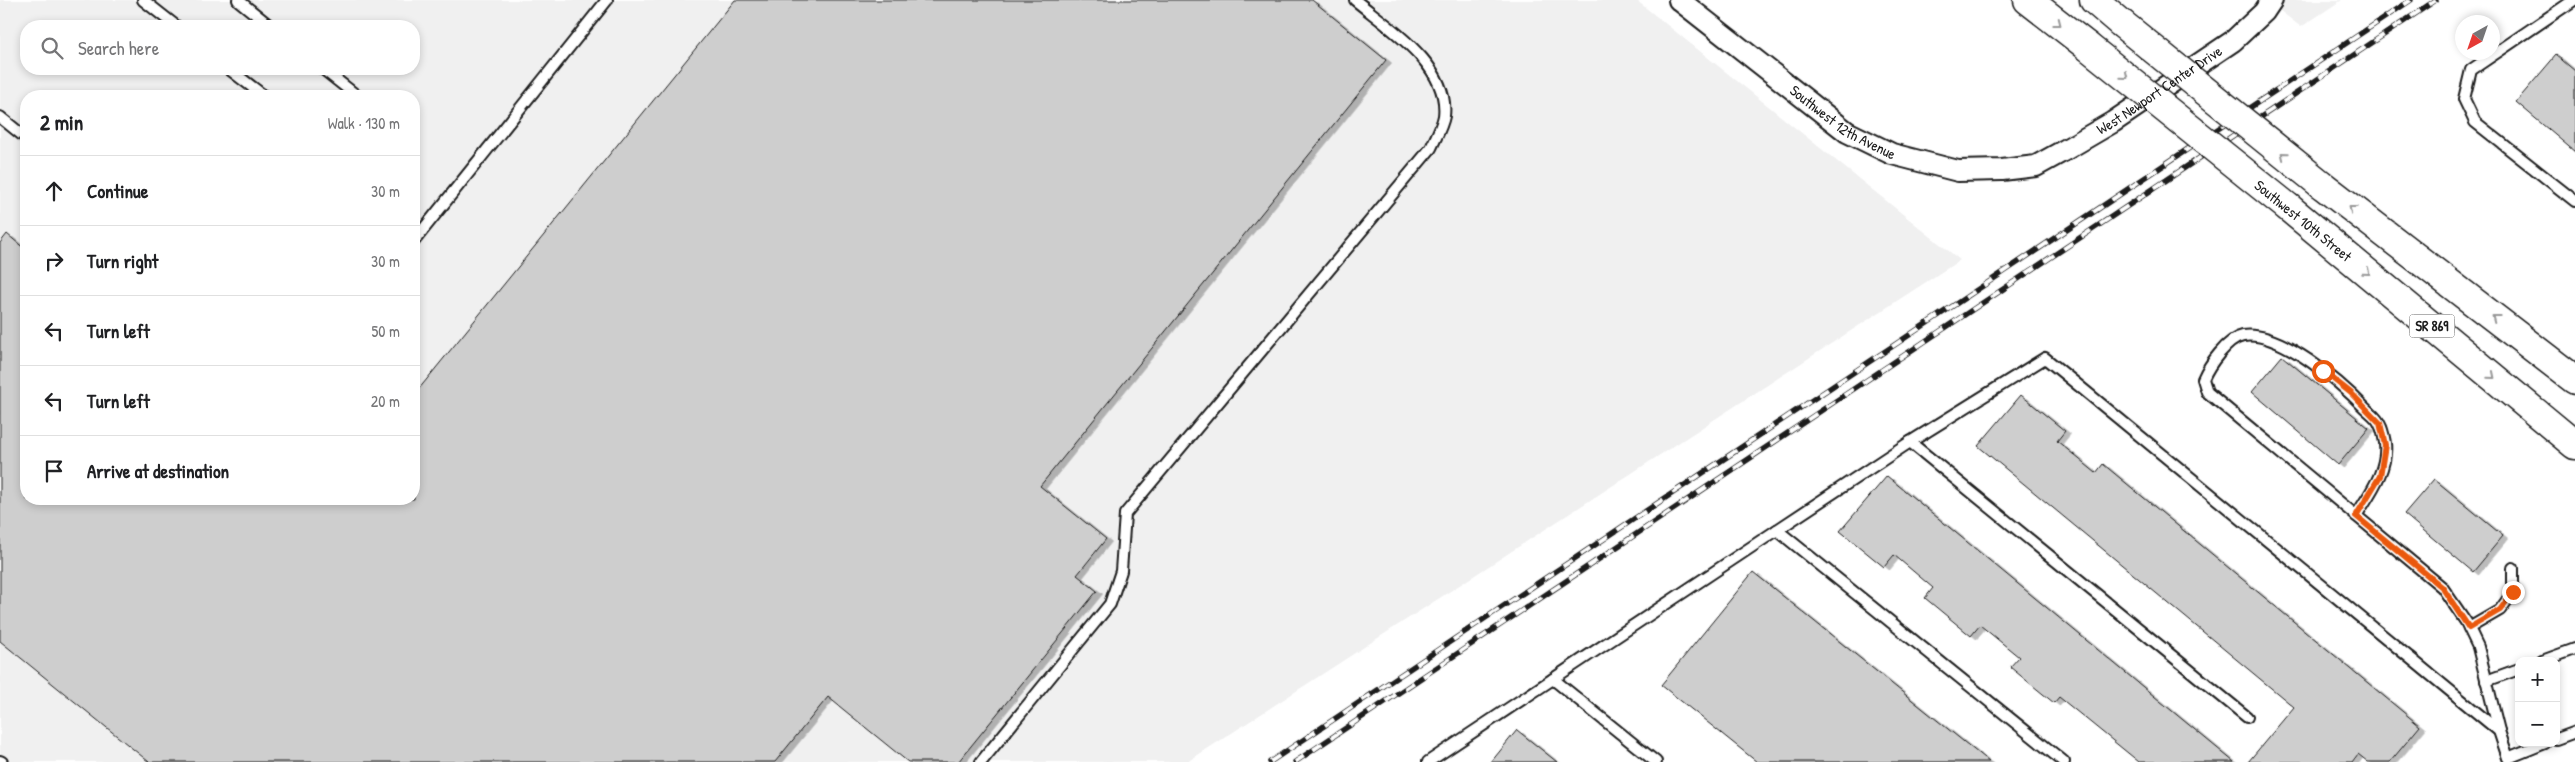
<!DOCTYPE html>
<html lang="en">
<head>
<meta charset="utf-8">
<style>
	body { margin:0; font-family:"Patrick Hand",sans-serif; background:#f6f6f6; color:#202124 }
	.controls { position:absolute; right:15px; bottom:15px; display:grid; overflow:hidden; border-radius:10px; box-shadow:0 2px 8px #0003 }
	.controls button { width:45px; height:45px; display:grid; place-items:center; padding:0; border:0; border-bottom:1px solid #e0e0e0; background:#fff; color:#202124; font:25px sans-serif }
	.compass { position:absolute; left:2455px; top:15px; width:45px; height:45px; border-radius:50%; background:#fff; box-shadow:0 2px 8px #0003; rotate:220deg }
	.stop { position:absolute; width:15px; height:15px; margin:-11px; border:4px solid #ea580c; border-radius:50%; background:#fff }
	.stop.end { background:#ea580c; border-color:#fff; box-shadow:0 1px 5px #0008 }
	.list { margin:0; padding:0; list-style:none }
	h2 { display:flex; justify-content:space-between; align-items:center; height:65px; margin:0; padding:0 20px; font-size:21px }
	h2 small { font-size:16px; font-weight:400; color:#757577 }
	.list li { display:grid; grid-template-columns:32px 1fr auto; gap:15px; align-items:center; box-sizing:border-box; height:70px; padding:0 20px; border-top:1px solid #e0e0e0 }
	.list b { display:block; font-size:19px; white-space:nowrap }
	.list em { font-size:16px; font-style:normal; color:#757577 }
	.icon { flex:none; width:28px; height:28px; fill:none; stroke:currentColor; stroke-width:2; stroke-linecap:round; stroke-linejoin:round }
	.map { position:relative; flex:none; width:2575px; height:762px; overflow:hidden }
	.search { position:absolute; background:#fff; box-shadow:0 2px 8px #0003; left:20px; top:20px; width:400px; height:55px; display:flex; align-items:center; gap:12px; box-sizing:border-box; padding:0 18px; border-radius:20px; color:#757577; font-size:19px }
	.panel { position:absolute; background:#fff; box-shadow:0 2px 8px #0003; left:20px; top:90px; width:400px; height:415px; border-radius:20px }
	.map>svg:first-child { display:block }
</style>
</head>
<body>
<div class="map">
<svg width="2575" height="762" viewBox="0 0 2575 762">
	<defs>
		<filter id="shadow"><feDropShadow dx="5.5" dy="3" stdDeviation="0" flood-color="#0004"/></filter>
	</defs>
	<rect width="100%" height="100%" fill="#fff"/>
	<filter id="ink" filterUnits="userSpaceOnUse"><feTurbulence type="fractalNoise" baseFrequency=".02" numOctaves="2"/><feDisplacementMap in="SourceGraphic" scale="10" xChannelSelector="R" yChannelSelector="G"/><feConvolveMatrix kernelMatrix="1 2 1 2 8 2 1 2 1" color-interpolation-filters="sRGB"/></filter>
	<g filter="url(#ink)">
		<g fill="#f0f0f0" fill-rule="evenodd">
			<path d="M0 0H1636L1960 260 1187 762H0ZM26 26H414V69H26ZM26 96H414V499H26Z"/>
			<path d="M2266 0H2342L2301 27Z"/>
		</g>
		<g fill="#cecece" stroke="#1c1c1c" filter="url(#shadow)">
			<path d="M735 0H1312L1386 60 1040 486 1106 539 1077 575 1097 591 958 762H908L828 697 775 762H149L0 641V243L7 234 26 250V499H414V395Z"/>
			<path d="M2556 55 2575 71V152L2516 102Z"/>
			<path d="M2282 356 2369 428 2338 465 2252 392Z"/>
			<path d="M2021 395 2065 431 2057 441 2096 473 2103 464 2420 726 2390 762H2368L2358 754 2352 762H2248L2294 707 1978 446Z"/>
			<path d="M1887 476 2234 762H2139L2059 697 2054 703 2010 667 2019 657 1980 625 1971 636 1925 598 1933 588 1894 555 1884 567 1840 531Z"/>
			<path d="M2434 479 2503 536 2473 572 2404 514Z"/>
			<path d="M1753 572 1989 762H1757L1661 685Z"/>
			<path d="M1517 730 1557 762H1491Z"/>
		</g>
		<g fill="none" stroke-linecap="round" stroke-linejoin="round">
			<g stroke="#1c1c1c" stroke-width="14">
				<g id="lane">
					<path d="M143 0 176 26"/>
					<path d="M238 0 270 26"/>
					<path d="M2574 0 2471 70 2464 99 2475 122 2575 201"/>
					<path d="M229 69 264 96"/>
					<path d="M323 69 357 96"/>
					<path d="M0 117 26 138"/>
					<path d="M414 241 607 0"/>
					<path d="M1910 442 2045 358 2499 731 2508 758 2545 743"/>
					<path d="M2356 516C2369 494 2388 471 2385 443 2384 438 2383 430 2380 425 2378 418 2370 413 2365 408 2341 383 2280 330 2243 336 2227 339 2209 365 2203 379L2207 392 2442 587 2466 622 2478 647 2499 731"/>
					<path d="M2469 628 2500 610 2513 592V568"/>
					<path d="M2542 661 2575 649"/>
					<path d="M1553 679 1656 762"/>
					<path d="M2486 681 2519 669"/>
					<path d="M2556 739 2575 732"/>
					<path d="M0 761 2 762"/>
					<path d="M981 762 1110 604 1121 571 1125 514 1431 148C1435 139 1442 127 1444 116 1450 66 1389 28 1355 0"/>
					<path d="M1428 762 1777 530"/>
					<path d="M2064 762 1777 530 1910 442 2247 717"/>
				</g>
			</g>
			<g stroke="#1c1c1c" stroke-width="24">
				<g id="street">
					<path id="s1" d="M1679 0 1847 132 1892 154 1958 171 2002 170 2036 166 2065 150 2113 122 2233 41 2264 12 2272 0"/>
				</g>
			</g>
			<g stroke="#1c1c1c" stroke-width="31">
				<g id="primary">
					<path d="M2028 0 2087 46"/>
					<path d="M2094 0 2121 23"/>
					<path d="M2322 185 2575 380"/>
					<path d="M2289 208 2575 445"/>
				</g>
			</g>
			<use href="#lane" stroke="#fff" stroke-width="10"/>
			<use href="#street" stroke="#fff" stroke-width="20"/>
			<use href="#primary" stroke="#fff" stroke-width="28"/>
			<g stroke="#1c1c1c" stroke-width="5.5">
				<g id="rail">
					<path d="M1270 762 2411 0"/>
					<path d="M1295 762 2436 0"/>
				</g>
			</g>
			<use href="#rail" stroke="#fff" stroke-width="4" stroke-dasharray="11" stroke-linecap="butt"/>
			<g stroke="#1c1c1c" stroke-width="31" stroke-linecap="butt">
				<g id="primary-bridge">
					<path d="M2121 23 2322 185"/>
					<path d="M2087 46 2289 208"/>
				</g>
			</g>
			<use href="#primary-bridge" stroke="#fff" stroke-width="28"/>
		</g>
		<defs><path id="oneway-chevron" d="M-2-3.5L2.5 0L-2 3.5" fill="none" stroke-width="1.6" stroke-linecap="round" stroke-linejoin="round" transform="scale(1.25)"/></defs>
		<g stroke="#999">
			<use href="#oneway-chevron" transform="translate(2058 23) rotate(38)"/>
			<use href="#oneway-chevron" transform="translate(2125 76) rotate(39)"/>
			<use href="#oneway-chevron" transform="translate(2284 155) rotate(-141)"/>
			<use href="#oneway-chevron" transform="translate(2352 209) rotate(-142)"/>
			<use href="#oneway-chevron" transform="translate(2367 272) rotate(40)"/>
			<use href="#oneway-chevron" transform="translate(2495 318) rotate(-142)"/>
			<use href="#oneway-chevron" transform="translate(2492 376) rotate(40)"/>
		</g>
	</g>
	<g fill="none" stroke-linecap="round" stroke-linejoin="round" filter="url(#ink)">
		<path stroke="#ea580c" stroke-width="6" d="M2323 371 2351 393 2380 423 2385 445 2380 476 2356 516 2442 587 2469 628 2500 610 2513 592"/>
	</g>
	<g text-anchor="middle" stroke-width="4.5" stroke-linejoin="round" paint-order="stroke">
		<rect fill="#fff" stroke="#606060" stroke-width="1" x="2409.5" y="314.5" width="45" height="23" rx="4"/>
		<g font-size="14" font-weight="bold" fill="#1c1c1c">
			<text x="2432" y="331">SR 869</text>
		</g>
		<g font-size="15" fill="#1c1c1c" stroke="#fff">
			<text dy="5" stroke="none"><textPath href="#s1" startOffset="555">West Newport Center Drive</textPath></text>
			<text dy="5" stroke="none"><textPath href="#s1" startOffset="205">Southwest 12th Avenue</textPath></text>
			<text transform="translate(2303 221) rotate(39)" y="5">Southwest 10th Street</text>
		</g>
	</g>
</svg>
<div class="controls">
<button>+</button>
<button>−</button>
</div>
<svg class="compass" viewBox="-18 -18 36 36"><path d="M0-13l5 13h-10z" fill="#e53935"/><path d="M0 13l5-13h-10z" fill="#757577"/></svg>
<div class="stop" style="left:2323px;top:371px"></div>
<div class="stop end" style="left:2513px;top:592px"></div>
<div class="search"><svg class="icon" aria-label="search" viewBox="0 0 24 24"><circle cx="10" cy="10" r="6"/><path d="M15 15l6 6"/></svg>Search here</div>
<section class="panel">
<h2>2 min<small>Walk · 130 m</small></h2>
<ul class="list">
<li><svg class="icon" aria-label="ahead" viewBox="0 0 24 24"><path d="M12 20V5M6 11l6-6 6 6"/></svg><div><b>Continue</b></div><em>30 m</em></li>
<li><svg class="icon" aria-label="right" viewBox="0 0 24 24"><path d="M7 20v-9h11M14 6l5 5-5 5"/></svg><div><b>Turn right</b></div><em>30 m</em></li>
<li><svg class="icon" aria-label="left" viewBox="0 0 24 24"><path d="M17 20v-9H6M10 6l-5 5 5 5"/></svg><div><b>Turn left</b></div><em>50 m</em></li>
<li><svg class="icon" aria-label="left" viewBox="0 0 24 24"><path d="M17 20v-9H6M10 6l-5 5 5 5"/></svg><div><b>Turn left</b></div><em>20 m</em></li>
<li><svg class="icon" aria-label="arrive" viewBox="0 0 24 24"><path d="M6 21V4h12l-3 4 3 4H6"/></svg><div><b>Arrive at destination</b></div></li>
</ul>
</section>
</div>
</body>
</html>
